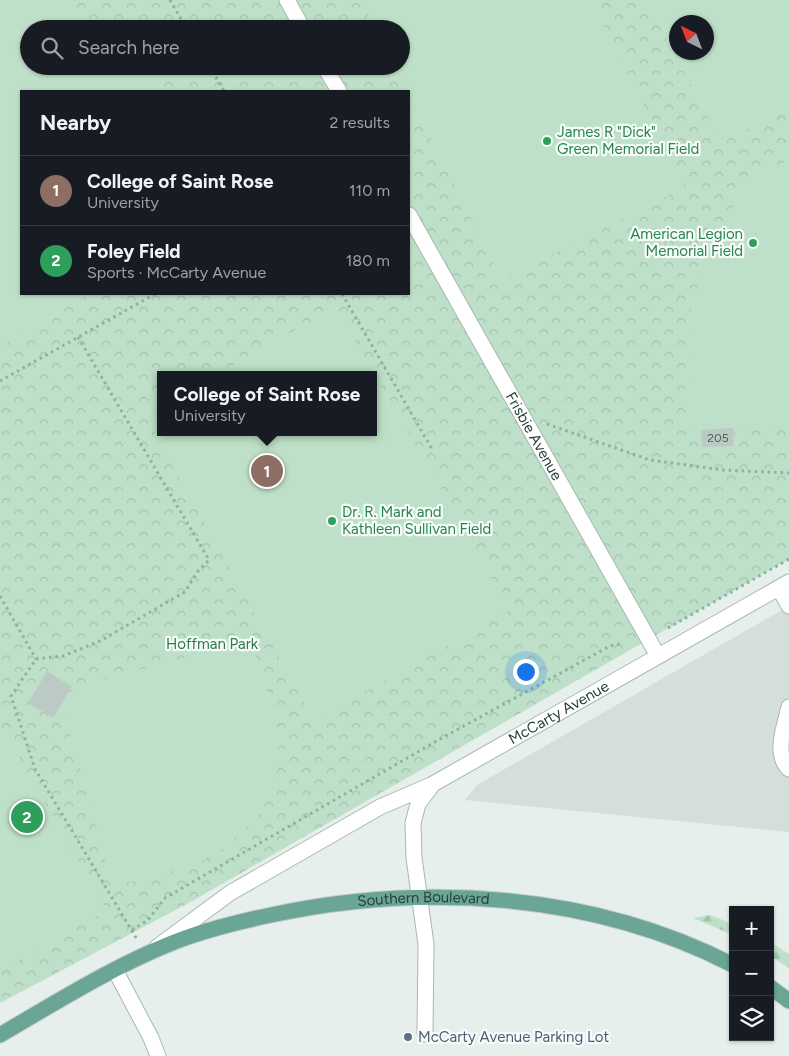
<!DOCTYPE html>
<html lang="en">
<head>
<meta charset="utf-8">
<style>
	body { margin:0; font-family:Figtree,sans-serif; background:#242831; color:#f1f3f6 }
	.controls { position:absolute; right:15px; bottom:15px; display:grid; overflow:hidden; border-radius:0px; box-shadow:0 1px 4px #0004 }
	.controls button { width:45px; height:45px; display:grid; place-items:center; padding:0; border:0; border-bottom:1px solid #363941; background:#171b24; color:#f1f3f6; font:25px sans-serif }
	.compass { position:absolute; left:669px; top:15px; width:45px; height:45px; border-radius:50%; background:#171b24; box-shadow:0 1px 4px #0004; rotate:318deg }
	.you { position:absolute; left:525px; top:671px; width:18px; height:18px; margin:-12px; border:4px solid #fff; border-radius:50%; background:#1a73e8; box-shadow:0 0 0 8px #1a73e833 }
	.badge { display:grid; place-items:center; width:32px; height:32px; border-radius:50%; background:#f4845f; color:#fff; font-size:16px; font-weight:700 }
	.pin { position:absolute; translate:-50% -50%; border:2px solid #fff; box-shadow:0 1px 5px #0006 }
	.popup { position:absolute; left:157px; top:371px; width:220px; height:65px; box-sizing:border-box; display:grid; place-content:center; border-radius:0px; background:#171b24; filter:drop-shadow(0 1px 4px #0005); font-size:16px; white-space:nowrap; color:#9ea1a6 }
	.popup b { font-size:19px; color:#f1f3f6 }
	.popup::after { content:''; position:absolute; left:50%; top:100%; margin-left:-10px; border:10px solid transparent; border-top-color:#171b24 }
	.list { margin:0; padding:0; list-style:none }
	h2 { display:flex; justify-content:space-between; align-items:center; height:65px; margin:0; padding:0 20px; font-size:21px }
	h2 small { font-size:16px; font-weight:400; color:#9ea1a6 }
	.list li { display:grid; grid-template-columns:32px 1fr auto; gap:15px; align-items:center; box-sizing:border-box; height:70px; padding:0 20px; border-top:1px solid #363941 }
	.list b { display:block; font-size:19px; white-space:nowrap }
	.list p { margin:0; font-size:16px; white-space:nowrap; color:#9ea1a6 }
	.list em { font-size:16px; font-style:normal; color:#9ea1a6 }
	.icon { flex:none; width:28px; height:28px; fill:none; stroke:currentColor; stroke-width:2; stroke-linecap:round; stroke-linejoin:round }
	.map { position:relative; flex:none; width:789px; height:1056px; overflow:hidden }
	.search { position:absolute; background:#171b24; box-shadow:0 1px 4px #0004; left:20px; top:20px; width:390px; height:55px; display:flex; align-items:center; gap:12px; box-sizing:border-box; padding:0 18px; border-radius:28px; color:#9ea1a6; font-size:19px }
	.panel { position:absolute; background:#171b24; box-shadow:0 1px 4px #0004; left:20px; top:90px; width:390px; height:205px; border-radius:0px }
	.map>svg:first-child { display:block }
</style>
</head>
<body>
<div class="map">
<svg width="789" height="1056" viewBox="0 0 789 1056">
	<defs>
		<pattern id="forest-firs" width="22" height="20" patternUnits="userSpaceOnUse" patternTransform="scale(1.25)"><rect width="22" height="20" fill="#bfe0c8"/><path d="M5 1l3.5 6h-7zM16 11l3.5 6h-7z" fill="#a4c1ad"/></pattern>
		<pattern id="park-crowns" width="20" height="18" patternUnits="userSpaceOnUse" patternTransform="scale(1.25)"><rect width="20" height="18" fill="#bfe0c8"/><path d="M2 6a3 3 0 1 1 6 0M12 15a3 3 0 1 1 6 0" fill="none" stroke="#a4c1ad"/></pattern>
	</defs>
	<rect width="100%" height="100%" fill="#e6efeb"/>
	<path fill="#d4dfda" d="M789 606V832L465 800 477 785Z"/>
	<g fill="url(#forest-firs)">
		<path d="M710 915 733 924V935L693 918Z"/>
		<path d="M770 942 789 954V968L770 956Z"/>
	</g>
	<path fill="url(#park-crowns)" fill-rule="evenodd" d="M0 0H789V559L187 904 0 1003ZM676 22H706V52H676ZM29 29H401V66H29ZM21 91H409V294H21ZM161 375H373V432H161Z"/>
	<g fill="#bfe0c8" fill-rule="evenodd">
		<path d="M0 0H56L96 29H29V66H148L155 71 167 91H21V294H90L0 346Z"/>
		<path d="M360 0H591L685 187 502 280 409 96V91H406L394 66H401V29H375Z"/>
		<path d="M645 0H789V107L722 143ZM676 22H706V52H676Z"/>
		<path d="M789 160V425L688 424 691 302 743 184Z"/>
		<path d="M336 307 511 610 314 721 145 414 161 405V432H373V375H215Z"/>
		<path d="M251 640 277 724 278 746 275 777 267 800 257 817 241 833 222 849 196 865 113 886 62 706 75 687Z"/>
		<path d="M0 724 107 910 0 972Z"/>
	</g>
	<g fill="#bbcac4">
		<path d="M733 428 734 446 702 447 701 430Z"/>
		<path d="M47 671 72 687 53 718 28 703Z"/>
	</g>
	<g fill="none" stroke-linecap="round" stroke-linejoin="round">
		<g stroke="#a8b8b2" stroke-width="17">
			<g id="minor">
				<path d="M287 0 303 29"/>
				<path d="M324 66 339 91"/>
				<path id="s1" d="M409 215 658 656"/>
				<path d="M779 588 789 606"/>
				<path d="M789 707C785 725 773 754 789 769"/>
				<path d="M157 947 230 893 380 807 431 785"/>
				<path d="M115 970 151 1038 158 1056"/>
				<path id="s2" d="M425 1034 426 944 414 858 413 823 418 804 433 784 789 582"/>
			</g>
		</g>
		<g stroke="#c2cac8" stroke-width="17">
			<g id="major">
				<path d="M770 987 789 1001"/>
				<path id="s3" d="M0 1035C58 1001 122 961 185 938 213 928 242 921 271 915 424 882 593 893 733 965"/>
			</g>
		</g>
		<g stroke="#86b3a5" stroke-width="3" stroke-dasharray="2.5 4" stroke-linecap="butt">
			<path d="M170 0 187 29"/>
			<path d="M209 66 224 91"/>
			<path d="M342 294 432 449"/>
			<path d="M78 337 209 560 198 571 185 592 100 641 63 656 36 659 11 696 35 769 138 941"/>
			<path d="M0 381 155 294"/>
			<path d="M547 424 650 460 723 470 789 473"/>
			<path d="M0 596 36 659"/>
			<path d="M668 628 789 559"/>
			<path d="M132 930 148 920 165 898 440 739 610 646 620 644"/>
		</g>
		<use href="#minor" stroke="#fff" stroke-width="15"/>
		<use href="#major" stroke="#6aa596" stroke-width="15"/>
	</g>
	<g fill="#2e9e5b" stroke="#f7fbf9" stroke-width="2">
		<circle cx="547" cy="141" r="5"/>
		<circle cx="753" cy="243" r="5"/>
		<circle cx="332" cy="521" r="5"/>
	</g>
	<circle fill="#5c6f8a" stroke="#f7fbf9" stroke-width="2" cx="408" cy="1037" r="5"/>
	<g text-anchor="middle" stroke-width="4.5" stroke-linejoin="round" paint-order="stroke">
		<g font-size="12" fill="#4a645c">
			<text x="718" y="442">205</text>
		</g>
		<g font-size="15" fill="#27864d" stroke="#f7fbf9" text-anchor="start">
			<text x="557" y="137">James R "Dick"<tspan x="557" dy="17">Green Memorial Field</tspan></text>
			<text x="743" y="239" text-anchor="end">American Legion<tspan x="743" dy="17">Memorial Field</tspan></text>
			<text x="342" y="517">Dr. R. Mark and<tspan x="342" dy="17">Kathleen Sullivan Field</tspan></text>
		</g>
		<g font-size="15" fill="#24423a" stroke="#f7fbf9">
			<text dy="5" stroke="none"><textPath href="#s1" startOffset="254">Frisbie Avenue</textPath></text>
			<text dy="5" stroke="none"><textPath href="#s2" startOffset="401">McCarty Avenue</textPath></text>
			<text dy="5" stroke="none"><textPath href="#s3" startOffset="452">Southern Boulevard</textPath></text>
		</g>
		<g font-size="15" fill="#2d7a4b" stroke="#f7fbf9">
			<text x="212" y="649">Hoffman Park</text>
		</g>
		<g font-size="15" fill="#4e5e75" stroke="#f7fbf9" text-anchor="start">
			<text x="418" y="1042">McCarty Avenue Parking Lot</text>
		</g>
	</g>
</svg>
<div class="controls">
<button>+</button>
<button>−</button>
<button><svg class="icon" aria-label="layers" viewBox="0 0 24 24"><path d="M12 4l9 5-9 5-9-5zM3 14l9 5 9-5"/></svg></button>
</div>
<svg class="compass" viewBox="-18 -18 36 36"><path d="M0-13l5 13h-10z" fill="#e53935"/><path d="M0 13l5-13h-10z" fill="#9ea1a6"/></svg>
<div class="you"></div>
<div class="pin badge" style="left:267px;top:471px;background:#8d6e63">1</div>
<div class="popup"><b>College of Saint Rose</b>University</div>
<div class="pin badge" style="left:27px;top:817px;background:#2e9e5b">2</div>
<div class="search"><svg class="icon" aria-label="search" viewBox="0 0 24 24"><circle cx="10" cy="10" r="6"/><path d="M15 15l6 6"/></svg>Search here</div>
<section class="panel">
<h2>Nearby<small>2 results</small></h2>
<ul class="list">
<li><span class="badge" style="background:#8d6e63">1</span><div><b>College of Saint Rose</b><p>University</p></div><em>110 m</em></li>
<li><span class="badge" style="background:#2e9e5b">2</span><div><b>Foley Field</b><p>Sports · McCarty Avenue</p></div><em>180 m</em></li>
</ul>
</section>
</div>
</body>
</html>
